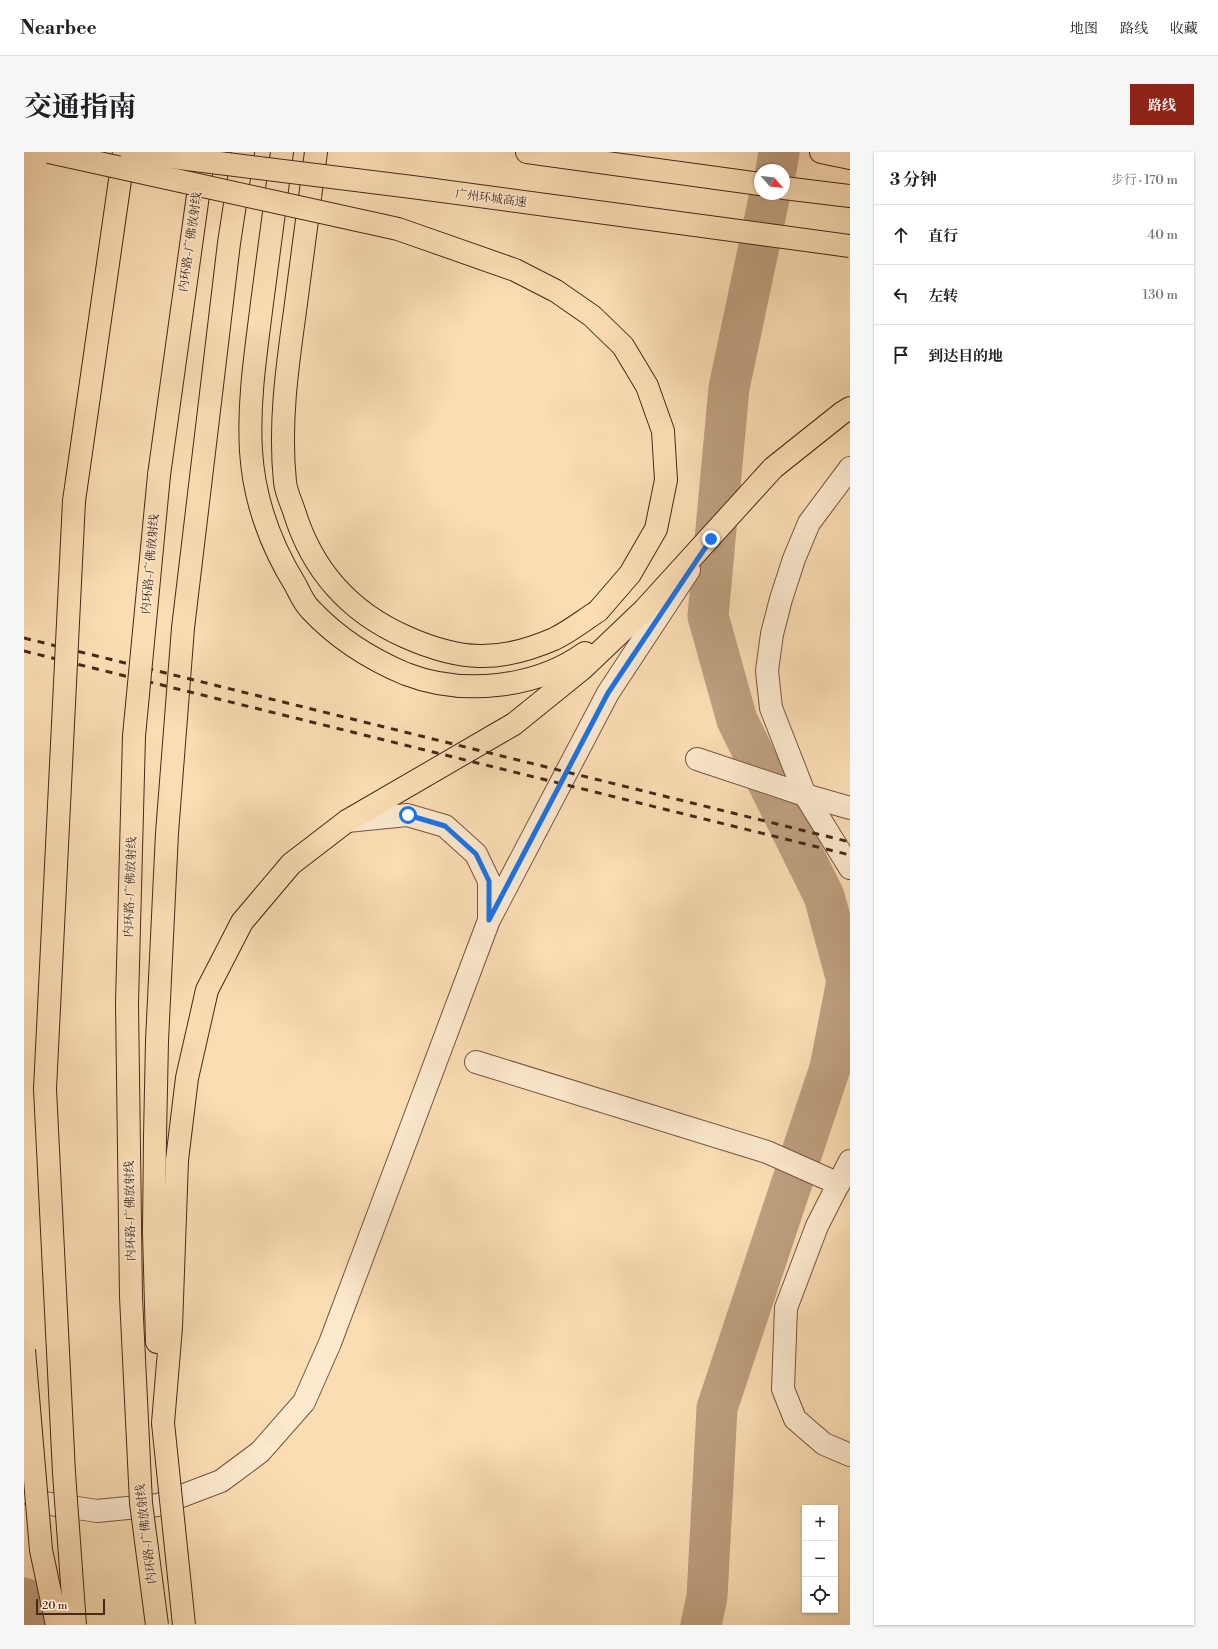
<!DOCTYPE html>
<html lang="zh">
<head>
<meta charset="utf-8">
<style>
	body { margin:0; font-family:"Libre Bodoni","Noto Serif SC",serif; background:#f6f6f6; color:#202124 }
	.controls { position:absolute; right:12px; bottom:12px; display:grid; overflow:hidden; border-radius:0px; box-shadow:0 1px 3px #0004 }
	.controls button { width:36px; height:36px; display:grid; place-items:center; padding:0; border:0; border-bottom:1px solid #e0e0e0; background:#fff; color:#202124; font:20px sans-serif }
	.compass { position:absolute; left:730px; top:12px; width:36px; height:36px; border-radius:50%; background:#fff; box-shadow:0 1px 3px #0004; rotate:118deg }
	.scale { position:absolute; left:12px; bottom:10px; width:69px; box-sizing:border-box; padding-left:4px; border:2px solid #482817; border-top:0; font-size:11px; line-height:14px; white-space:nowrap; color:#482817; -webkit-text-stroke:3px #fce9ce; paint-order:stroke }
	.stop { position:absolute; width:12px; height:12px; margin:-9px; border:3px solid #1a73e8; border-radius:50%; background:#fff }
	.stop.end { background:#1a73e8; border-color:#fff; box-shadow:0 1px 4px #0008 }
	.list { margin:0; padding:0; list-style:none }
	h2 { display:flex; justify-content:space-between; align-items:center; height:52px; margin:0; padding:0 16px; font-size:17px }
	h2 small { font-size:13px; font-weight:400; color:#757577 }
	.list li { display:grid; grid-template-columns:26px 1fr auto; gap:12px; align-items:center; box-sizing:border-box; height:60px; padding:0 16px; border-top:1px solid #e0e0e0 }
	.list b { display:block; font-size:15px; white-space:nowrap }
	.list em { font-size:13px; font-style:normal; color:#757577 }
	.icon { flex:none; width:22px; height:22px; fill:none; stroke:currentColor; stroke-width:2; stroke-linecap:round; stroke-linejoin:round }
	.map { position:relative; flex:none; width:826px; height:1473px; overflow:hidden; border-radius:0px }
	header { display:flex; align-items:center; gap:24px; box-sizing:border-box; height:56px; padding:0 20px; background:#fff; border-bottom:1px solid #e0e0e0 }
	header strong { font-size:19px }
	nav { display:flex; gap:22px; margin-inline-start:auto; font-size:14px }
	.intro { display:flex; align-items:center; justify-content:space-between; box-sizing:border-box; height:96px; padding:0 24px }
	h1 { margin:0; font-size:28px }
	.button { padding:10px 18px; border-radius:0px; background:#8f2418; color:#fff; font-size:14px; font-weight:700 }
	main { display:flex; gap:24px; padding:0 24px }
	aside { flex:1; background:#fff; border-radius:0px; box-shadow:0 1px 3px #0004 }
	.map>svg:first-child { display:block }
</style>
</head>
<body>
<header>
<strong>Nearbee</strong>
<nav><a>地图</a><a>路线</a><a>收藏</a></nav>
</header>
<div class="intro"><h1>交通指南</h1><a class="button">路线</a></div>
<main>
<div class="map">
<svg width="826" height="1473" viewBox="0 0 826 1473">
	<rect width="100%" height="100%" fill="#fbddb4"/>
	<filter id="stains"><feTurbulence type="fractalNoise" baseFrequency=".005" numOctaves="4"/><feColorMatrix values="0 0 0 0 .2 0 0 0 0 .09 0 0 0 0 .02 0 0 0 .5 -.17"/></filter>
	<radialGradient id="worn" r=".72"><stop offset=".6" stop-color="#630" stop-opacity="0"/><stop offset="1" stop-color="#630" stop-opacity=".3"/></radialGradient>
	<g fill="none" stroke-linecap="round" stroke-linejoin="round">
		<g stroke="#be9f7f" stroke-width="41">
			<path d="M752 18 755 0"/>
			<path d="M0 1446 16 1473"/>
			<path d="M677 1473 683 1445 693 1256 806 916 823 829 800 744 713 568 684 464 705 236 746 42"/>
		</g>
		<g stroke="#75553e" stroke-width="24">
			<g id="minor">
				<path d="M826 316 785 371 770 407 757 447 748 482 743 519 747 556 781 643 826 716"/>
				<path d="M673 607 781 643 826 656"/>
				<path d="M323 669 383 663 421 674 452 702 465 729V765"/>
				<path d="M452 910 743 1000 815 1032"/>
				<path d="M826 1009 793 1074 762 1156 759 1237 771 1267 800 1292 826 1303"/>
				<path d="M0 1338 20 1351 73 1359 134 1353 197 1329 236 1300 280 1250 306 1191 465 768 584 541 665 418"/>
			</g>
		</g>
		<g stroke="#482817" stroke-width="24">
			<g id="highway">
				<path d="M258 0C251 50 245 101 238 151 232 200 224 249 227 299 230 348 246 392 272 434 276 442 280 451 286 457 313 486 346 507 382 522 439 544 512 536 561 501"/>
				<path d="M292 0C285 53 278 106 271 159 263 216 255 273 261 330 262 340 267 350 270 359 288 418 325 460 382 485 436 509 475 511 530 487 545 480 560 468 574 459"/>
				<path d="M503 0 736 32"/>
				<path d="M797 0 826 6"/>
				<path d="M760 36 826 44"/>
				<path d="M135 323 180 0"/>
				<path d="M50 349 100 0"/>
				<path d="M133 1190 130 1080 131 984 133 889 143 681 159 476 205 91 219 0"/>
				<path d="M139 1271 147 1175 153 1008 163 926 183 838 218 770 267 712 323 669 490 572 558 517 620 458 749 316 818 261 826 256"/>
			</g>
		</g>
		<use href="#minor" stroke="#fce9ce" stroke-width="22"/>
		<use href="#highway" stroke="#fbddb4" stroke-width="22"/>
		<g stroke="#482817" stroke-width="3" stroke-dasharray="7 7" stroke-linecap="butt">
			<path d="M0 486 826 690"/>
			<path d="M0 499 826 703"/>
		</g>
		<g stroke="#482817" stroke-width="24" stroke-linecap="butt">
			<g id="highway-bridge">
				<path d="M25 0 374 77 491 118 532 139 568 164 599 194 623 234 639 279 642 328 632 377 606 422 574 459"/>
				<path d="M107 0 388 35 826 94"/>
				<path d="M50 349 21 937 40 1321 51 1473"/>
				<path d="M0 1198 17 1398 33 1473"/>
				<path d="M139 1271 160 1473"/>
				<path d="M133 1473 117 1351 107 1145 103 851 110 584 135 323"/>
			</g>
		</g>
		<use href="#highway-bridge" stroke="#fbddb4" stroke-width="22"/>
	</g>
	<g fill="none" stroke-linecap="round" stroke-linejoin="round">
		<path stroke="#1a73e8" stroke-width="5" d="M384 663 421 674 452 702 465 729V768L584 541 687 387"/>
	</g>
	<g text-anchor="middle" stroke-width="3.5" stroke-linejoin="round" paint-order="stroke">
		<g font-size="12" fill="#482817" stroke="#fce9ce">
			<text transform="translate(467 46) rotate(7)" y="4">广州环城高速</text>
			<text transform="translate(166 90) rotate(-82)" y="4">内环路-广佛放射线</text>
			<text transform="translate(126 412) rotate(-85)" y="4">内环路-广佛放射线</text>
			<text transform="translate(106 735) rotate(-88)" y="4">内环路-广佛放射线</text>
			<text transform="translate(106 1059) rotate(-91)" y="4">内环路-广佛放射线</text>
			<text transform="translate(122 1382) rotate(-97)" y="4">内环路-广佛放射线</text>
		</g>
	</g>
	<rect width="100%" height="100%" filter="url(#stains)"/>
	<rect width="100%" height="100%" fill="url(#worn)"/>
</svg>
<div class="controls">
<button>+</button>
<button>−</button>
<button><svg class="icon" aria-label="locate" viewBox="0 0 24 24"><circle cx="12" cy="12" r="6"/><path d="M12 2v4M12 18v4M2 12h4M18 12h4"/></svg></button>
</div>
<svg class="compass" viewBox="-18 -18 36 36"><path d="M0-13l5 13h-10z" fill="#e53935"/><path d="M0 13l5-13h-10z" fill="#757577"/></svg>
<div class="scale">20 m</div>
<div class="stop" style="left:384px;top:663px"></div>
<div class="stop end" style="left:687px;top:387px"></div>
</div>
<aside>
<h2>3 分钟<small>步行 · 170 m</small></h2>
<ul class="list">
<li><svg class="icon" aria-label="ahead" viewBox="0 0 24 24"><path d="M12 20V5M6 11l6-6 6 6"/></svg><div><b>直行</b></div><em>40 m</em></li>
<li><svg class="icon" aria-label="left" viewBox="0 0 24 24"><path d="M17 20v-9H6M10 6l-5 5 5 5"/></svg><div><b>左转</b></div><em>130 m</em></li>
<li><svg class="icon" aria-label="arrive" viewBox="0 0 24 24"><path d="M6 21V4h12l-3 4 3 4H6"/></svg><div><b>到达目的地</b></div></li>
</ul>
</aside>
</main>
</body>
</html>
